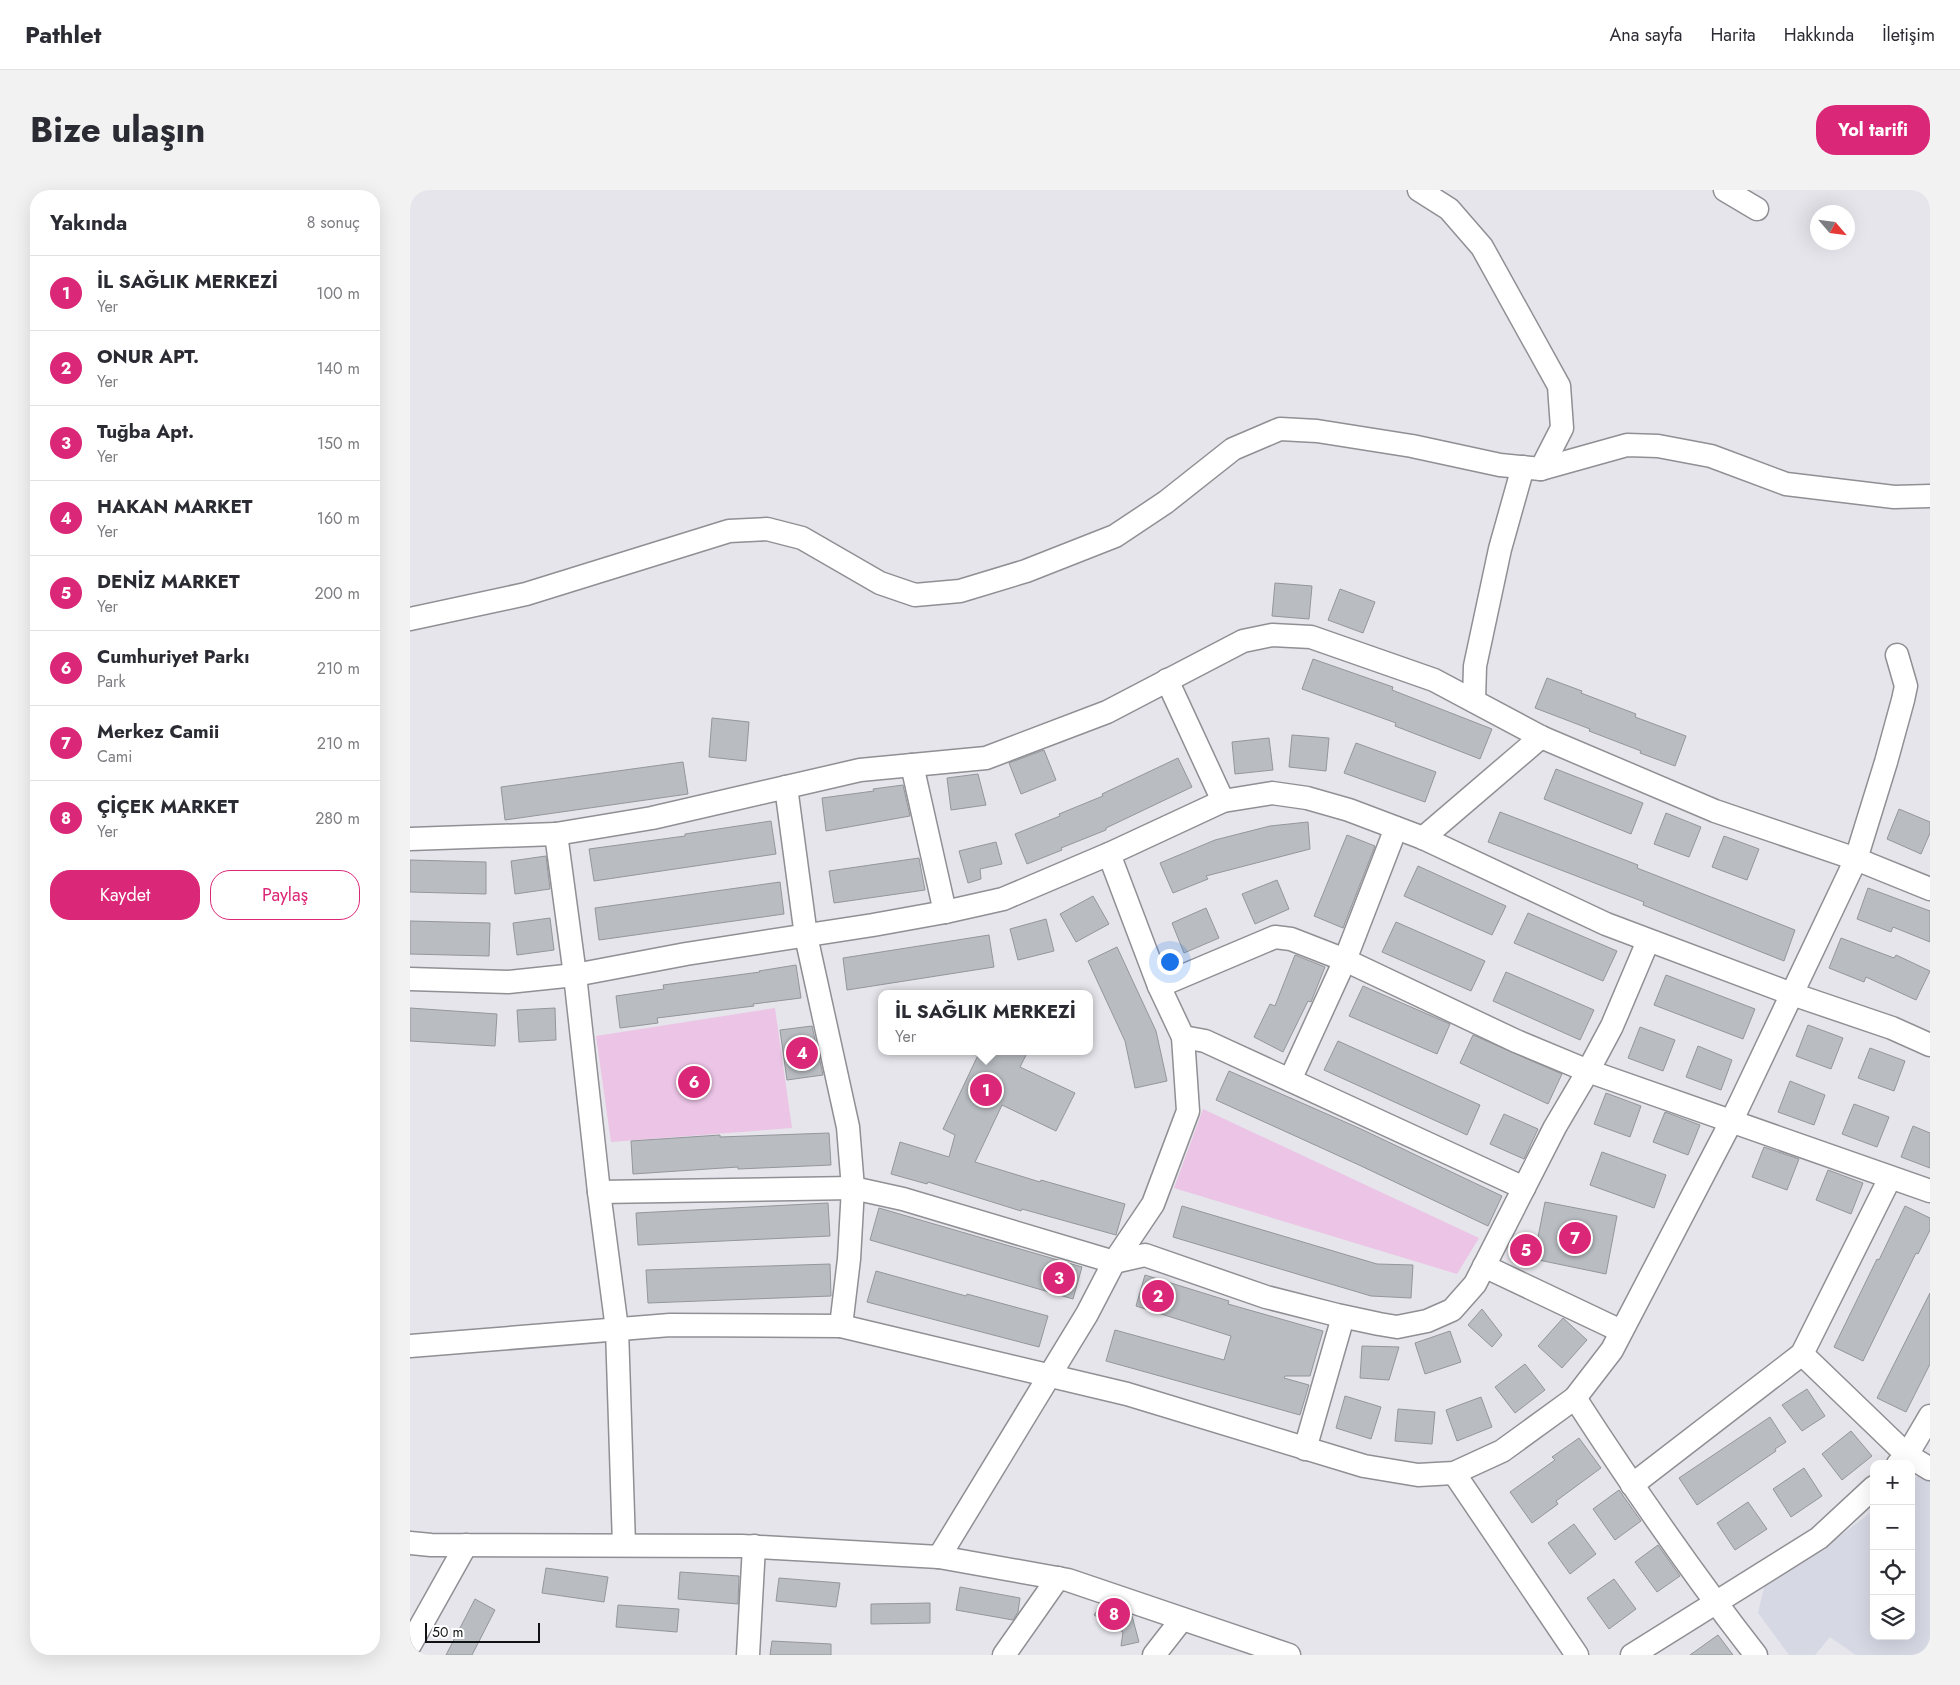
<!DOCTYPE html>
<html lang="tr">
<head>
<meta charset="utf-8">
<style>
	body { margin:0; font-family:Jost,sans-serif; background:#f2f2f3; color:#2b2b33 }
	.controls { position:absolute; right:15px; bottom:15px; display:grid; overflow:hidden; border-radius:10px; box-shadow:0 5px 20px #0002 }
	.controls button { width:45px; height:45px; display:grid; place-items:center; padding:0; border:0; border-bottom:1px solid #e1e1e2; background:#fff; color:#2b2b33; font:25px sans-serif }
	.compass { position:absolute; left:1400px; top:15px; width:45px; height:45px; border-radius:50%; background:#fff; box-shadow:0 5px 20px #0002; rotate:118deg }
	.scale { position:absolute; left:15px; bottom:12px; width:115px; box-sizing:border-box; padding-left:5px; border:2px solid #111213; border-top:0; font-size:14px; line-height:18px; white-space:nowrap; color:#111213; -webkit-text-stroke:4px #fff; paint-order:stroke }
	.you { position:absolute; left:759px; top:771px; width:18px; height:18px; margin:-12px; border:4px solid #fff; border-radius:50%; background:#1a73e8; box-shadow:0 0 0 8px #1a73e833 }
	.badge { display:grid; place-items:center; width:32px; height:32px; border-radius:50%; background:#db2777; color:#fff; font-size:16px; font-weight:700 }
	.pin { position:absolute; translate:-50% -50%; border:2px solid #fff; box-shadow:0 1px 5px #0006 }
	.popup { position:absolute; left:468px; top:800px; width:215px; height:65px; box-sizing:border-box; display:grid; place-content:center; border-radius:10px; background:#fff; filter:drop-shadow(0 1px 4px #0005); font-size:16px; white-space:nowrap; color:#7c7c81 }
	.popup b { font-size:19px; color:#2b2b33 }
	.popup::after { content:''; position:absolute; left:50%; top:100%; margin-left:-10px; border:10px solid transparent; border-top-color:#fff }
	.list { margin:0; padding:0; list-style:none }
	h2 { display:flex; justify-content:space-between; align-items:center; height:65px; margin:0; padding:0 20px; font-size:21px }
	h2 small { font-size:16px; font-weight:400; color:#7c7c81 }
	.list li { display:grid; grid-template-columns:32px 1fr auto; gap:15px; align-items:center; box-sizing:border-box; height:75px; padding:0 20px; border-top:1px solid #e1e1e2 }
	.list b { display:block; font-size:19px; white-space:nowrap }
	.list p { margin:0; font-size:16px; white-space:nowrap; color:#7c7c81 }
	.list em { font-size:16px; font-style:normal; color:#7c7c81 }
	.actions { display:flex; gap:10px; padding:15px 20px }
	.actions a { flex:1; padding:11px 0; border:1px solid #db2777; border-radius:20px; text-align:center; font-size:18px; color:#db2777 }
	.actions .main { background:#db2777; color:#fff }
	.icon { flex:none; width:28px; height:28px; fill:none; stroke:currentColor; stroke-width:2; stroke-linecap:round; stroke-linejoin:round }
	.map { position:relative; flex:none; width:1520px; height:1465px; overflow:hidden; border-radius:20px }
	header { display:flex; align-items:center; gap:30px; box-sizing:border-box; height:70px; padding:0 25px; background:#fff; border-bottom:1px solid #e1e1e2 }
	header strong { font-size:24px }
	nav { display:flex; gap:28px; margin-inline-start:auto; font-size:18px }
	.intro { display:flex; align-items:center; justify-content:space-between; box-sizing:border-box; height:120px; padding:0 30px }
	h1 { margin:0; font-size:35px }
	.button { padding:12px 22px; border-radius:20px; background:#db2777; color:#fff; font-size:18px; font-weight:700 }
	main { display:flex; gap:30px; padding:0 30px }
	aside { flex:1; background:#fff; border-radius:20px; box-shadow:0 5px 20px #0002 }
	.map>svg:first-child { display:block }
</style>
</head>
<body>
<header>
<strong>Pathlet</strong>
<nav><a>Ana sayfa</a><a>Harita</a><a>Hakkında</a><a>İletişim</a></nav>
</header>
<div class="intro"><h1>Bize ulaşın</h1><a class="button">Yol tarifi</a></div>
<main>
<aside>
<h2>Yakında<small>8 sonuç</small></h2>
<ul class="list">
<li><span class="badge">1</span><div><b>İL SAĞLIK MERKEZİ</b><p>Yer</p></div><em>100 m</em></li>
<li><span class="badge">2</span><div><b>ONUR APT.</b><p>Yer</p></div><em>140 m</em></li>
<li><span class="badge">3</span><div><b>Tuğba Apt.</b><p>Yer</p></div><em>150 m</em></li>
<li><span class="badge">4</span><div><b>HAKAN MARKET</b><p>Yer</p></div><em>160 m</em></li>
<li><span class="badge">5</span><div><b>DENİZ MARKET</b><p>Yer</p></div><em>200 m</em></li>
<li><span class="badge">6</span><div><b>Cumhuriyet Parkı</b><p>Park</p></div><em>210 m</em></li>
<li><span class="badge">7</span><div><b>Merkez Camii</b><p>Cami</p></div><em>210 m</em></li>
<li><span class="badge">8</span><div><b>ÇİÇEK MARKET</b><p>Yer</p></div><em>280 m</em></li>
</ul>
<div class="actions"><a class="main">Kaydet</a><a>Paylaş</a></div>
</aside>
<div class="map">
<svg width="1520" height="1465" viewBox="0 0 1520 1465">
	<rect width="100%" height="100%" fill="#e5e5eb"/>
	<path fill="#d6d8e4" d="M1511 1283 1520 1289V1465H1446L1420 1447 1405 1465H1379L1348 1423 1355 1393 1418 1355 1464 1320V1446H1501V1290Z"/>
	<g fill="#ecc4e6">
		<path d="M365 818 382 938 201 952 186 846Z"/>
		<path d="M793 919 1069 1048 1047 1084 764 998Z"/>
	</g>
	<g fill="#b9bcc1" stroke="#93969a">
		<path d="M865 393 902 396 899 429 862 426Z"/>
		<path d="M930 399 965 412 953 443 918 430Z"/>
		<path d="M903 469 983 497 982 500 1082 539 1070 569 985 536 986 533 892 499Z"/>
		<path d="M1137 488 1172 501 1171 503 1226 524 1225 527 1276 546 1265 576 1230 563 1231 561 1179 541 1180 539 1125 518Z"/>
		<path d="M302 528 339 532 336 571 299 567Z"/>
		<path d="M882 545 919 548 916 581 879 577Z"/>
		<path d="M859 548 863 580 825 584 822 552Z"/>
		<path d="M946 553 1026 582 1015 612 934 583Z"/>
		<path d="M634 560 646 590 611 604 599 573Z"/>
		<path d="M768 568 782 597 696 638V640L651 658 652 660 617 674 605 644 650 626 649 624 693 606 692 604Z"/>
		<path d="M273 572 278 604 95 630 91 597Z"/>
		<path d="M1146 579 1233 613 1221 644 1134 609Z"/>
		<path d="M568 584 576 615 541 620 537 588Z"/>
		<path d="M493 595 500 626 416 641 412 608 464 601 463 599Z"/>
		<path d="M1489 619 1520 632V643L1511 664 1477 649Z"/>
		<path d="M1090 622 1228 675 1227 678 1385 740 1374 771 1233 715 1234 712 1078 652Z"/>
		<path d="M1256 623 1291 637 1279 667 1244 654Z"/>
		<path d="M361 631 366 664 184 691 179 659 275 646V644Z"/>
		<path d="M898 632 900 659 796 686 798 689 763 703 750 673 805 650 860 636Z"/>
		<path d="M937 645 965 656 933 738 904 726Z"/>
		<path d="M1314 646 1349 659 1337 690 1302 677Z"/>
		<path d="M586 652 592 674 570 679 571 689 558 693 549 661Z"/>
		<path d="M136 666 140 699 105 704 101 671Z"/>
		<path d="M509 668 515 700 424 713 419 681Z"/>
		<path d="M0 670 76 672V704L0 702Z"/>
		<path d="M1008 676 1096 716 1082 745 994 706Z"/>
		<path d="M867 690 879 719 845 734 832 704Z"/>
		<path d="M370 692 374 724 189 750 185 718Z"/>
		<path d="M1458 698 1520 721V752L1483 737 1481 742 1447 729Z"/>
		<path d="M683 706 699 734 666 752 650 724Z"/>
		<path d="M796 718 809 748 774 763 762 733Z"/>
		<path d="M1118 723 1207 761 1193 791 1104 753Z"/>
		<path d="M140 728 144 760 107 765 103 733Z"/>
		<path d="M636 729 644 761 608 770 600 739Z"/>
		<path d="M0 731 80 733 79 766 0 764Z"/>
		<path d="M986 732 1075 771 1061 801 972 762Z"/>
		<path d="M579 745 584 777 437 800 433 768Z"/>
		<path d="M1431 748 1484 768 1486 765 1520 781 1506 810 1456 787 1454 792 1419 778Z"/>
		<path d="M707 757 746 841 757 891 725 898 715 851 678 771Z"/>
		<path d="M885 765 915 777 901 812 898 811 873 862 844 847 860 814 865 816Z"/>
		<path d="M386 775 391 808 343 814 344 816 247 828 248 833 210 838 206 806 254 799 253 795 350 782 349 781Z"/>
		<path d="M1096 782 1184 820 1170 850 1083 811Z"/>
		<path d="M1256 785 1345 819 1333 849 1244 815Z"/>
		<path d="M953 796 1040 834 1027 864 939 826Z"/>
		<path d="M0 818 87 824 85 856 0 851Z"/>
		<path d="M145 818 146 850 109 852 107 820Z"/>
		<path d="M1398 835 1433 848 1421 879 1386 866Z"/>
		<path d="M402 836 413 885 377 890 370 840Z"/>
		<path d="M1230 837 1265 850 1253 881 1218 868Z"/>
		<path d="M1063 845 1152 884 1138 914 1050 873Z"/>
		<path d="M928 851 1070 915 1057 945 914 880Z"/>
		<path d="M1288 856 1322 870 1311 900 1276 887Z"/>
		<path d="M1460 858 1495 871 1484 901 1448 888Z"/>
		<path d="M570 861H618L610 877 665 903 646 941 592 915 565 972 630 992 631 990 715 1014 706 1045 612 1019 611 1021 518 992 517 994 481 984 490 952 539 967 545 945 533 939Z"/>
		<path d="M819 881 951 939 1092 1006 1078 1036 949 975 806 910Z"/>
		<path d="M1380 891 1415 905 1404 935 1368 922Z"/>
		<path d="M1196 903 1231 916 1220 947 1184 934Z"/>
		<path d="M1444 914 1479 927 1467 957 1432 944Z"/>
		<path d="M1255 922 1290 935 1278 965 1243 952Z"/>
		<path d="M1094 924 1128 939 1114 969 1080 954Z"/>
		<path d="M1503 936 1520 943V978L1491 967Z"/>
		<path d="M419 943 421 975 328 979V977L223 984 221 951 310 945V947Z"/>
		<path d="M1354 957 1389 969 1377 1000 1342 987Z"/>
		<path d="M1192 962 1256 985 1244 1018 1180 995Z"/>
		<path d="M1418 980 1453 993 1441 1024 1406 1010Z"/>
		<path d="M1135 1012 1207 1026 1196 1084 1119 1068 1110 1072 1114 1049 1127 1052Z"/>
		<path d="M418 1013 420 1046 228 1055 226 1023Z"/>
		<path d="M772 1016 967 1074 1003 1075 1001 1108 961 1106 763 1047Z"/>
		<path d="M1495 1016 1520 1028V1040L1508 1064 1506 1063 1453 1171 1424 1157 1467 1069 1469 1070Z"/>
		<path d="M469 1018 672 1077 663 1109 460 1050Z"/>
		<path d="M420 1074 421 1106 238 1113 236 1080Z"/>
		<path d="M466 1081 556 1106 557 1104 638 1126 629 1157 457 1112Z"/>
		<path d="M735 1085 819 1111 818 1114 913 1141 900 1186H875L874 1188 899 1195 890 1225 696 1171 705 1140 814 1170 821 1146 726 1116Z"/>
		<path d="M1520 1103V1174L1496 1222 1467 1208Z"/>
		<path d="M1072 1119 1092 1145 1082 1157 1058 1135Z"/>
		<path d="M1153 1128 1177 1150 1152 1178 1128 1156Z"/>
		<path d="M1040 1141 1051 1172 1015 1184 1005 1153Z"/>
		<path d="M952 1156 989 1157 979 1190 950 1188Z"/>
		<path d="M1115 1174 1135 1200 1105 1223 1085 1197Z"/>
		<path d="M1397 1199 1415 1226 1392 1241 1372 1215Z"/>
		<path d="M935 1206 971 1217 961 1249 926 1238Z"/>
		<path d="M1071 1207 1082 1237 1047 1251 1036 1220Z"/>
		<path d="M988 1219 1025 1222 1022 1254 985 1251Z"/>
		<path d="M1360 1227 1376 1252 1365 1259 1366 1261 1287 1315 1269 1288Z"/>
		<path d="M1441 1241 1462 1266 1432 1290 1412 1264Z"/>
		<path d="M1169 1248 1191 1278 1146 1311 1148 1314 1122 1333 1100 1302 1145 1270 1142 1267Z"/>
		<path d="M1394 1278 1412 1306 1381 1327 1363 1299Z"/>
		<path d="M1209 1300 1231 1331 1205 1350 1183 1319Z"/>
		<path d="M1338 1312 1357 1339 1325 1360 1307 1333Z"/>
		<path d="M1164 1334 1186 1364 1160 1384 1138 1353Z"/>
		<path d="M1248 1355 1270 1386 1247 1402 1225 1372Z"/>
		<path d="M136 1378 198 1387 194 1412 132 1403Z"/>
		<path d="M270 1382 329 1386 328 1414 268 1409Z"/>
		<path d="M369 1388 430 1393 426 1417 366 1411Z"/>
		<path d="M1204 1389 1226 1419 1199 1439 1177 1408Z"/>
		<path d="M550 1397 610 1408 608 1422 603 1430 546 1420Z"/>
		<path d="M65 1409 85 1420 62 1465H36Z"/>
		<path d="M520 1413V1433L461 1434V1414Z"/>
		<path d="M208 1415 269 1419 267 1442 206 1437Z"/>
		<path d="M691 1415 722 1426 729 1452 711 1456 713 1442 684 1425Z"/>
		<path d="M1308 1445 1323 1465H1280Z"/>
		<path d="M362 1451 421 1454V1465H360Z"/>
	</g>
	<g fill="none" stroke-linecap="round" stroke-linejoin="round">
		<g stroke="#8f8f94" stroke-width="25">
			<g id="minor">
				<path d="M1009 0 1039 19 1072 57 1149 196 1152 238 1131 279"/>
				<path d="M1315 0 1347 19"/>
				<path d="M0 429 116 404 319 341 357 339 392 348 470 393 505 405 550 401 616 381 705 346 756 312 823 259 870 239 907 241 1002 256 1090 275 1131 279 1217 255 1248 256 1301 266 1376 294 1484 307 1520 306"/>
				<path d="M757 490 813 611"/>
				<path d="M1064 511 1065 476 1090 359 1113 277"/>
				<path d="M502 575 535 722"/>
				<path d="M376 597 396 746 438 937 443 998 439 1069 431 1136"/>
				<path d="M146 644 165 785 189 1002 207 1139 214 1355"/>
				<path d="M1013 648 1131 547"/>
				<path d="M0 649 146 644 242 628 450 580 576 568 697 522 833 451 862 445 901 447 1024 490 1131 547 1305 621 1446 669 1520 699"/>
				<path d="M0 789 98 792 165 785 276 764 463 735 535 722 593 709 699 664 813 611 862 603 897 608 939 620 1013 648 1196 734 1382 804 1482 838 1520 855"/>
				<path d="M749 796 865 747 881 749 935 770 1106 851 1178 881 1520 1001"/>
				<path d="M773 847 795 851 1114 998"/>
				<path d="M880 890 935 770 986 638"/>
				<path d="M189 1002 443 998 493 1009 704 1072 735 1065 856 1107 927 1125 969 1134 987 1137 1017 1131 1042 1120 1065 1094 1145 937 1178 881 1202 836 1238 751"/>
				<path d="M1074 1076 1211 1141"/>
				<path d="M0 1156 260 1135 431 1136 717 1204 954 1276 1008 1285 1044 1283 1092 1261 1165 1208 1202 1160 1322 930 1446 669 1476 572 1493 510 1496 496 1487 465"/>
				<path d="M1392 1164 1497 1265 1520 1279"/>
				<path d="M1165 1208C1222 1296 1281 1382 1346 1465"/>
				<path d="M895 1259 933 1127"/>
				<path d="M1488 1274 1497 1265 1520 1226"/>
				<path d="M1044 1283 1167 1465"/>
				<path d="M1222 1295 1392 1164 1480 988"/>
				<path d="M0 1353 21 1355 332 1356 529 1367 658 1390 879 1465"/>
				<path d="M529 1367 677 1124 704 1072 743 1014 778 921 773 847 749 796 699 664"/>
				<path d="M0 1455 56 1355"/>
				<path d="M338 1465 344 1356"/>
				<path d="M594 1465 648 1388"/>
				<path d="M744 1465 772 1429"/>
				<path d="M1222 1465 1409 1348 1464 1297"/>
			</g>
		</g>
		<use href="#minor" stroke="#fff" stroke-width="22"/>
	</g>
</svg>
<div class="controls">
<button>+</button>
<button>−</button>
<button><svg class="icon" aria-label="locate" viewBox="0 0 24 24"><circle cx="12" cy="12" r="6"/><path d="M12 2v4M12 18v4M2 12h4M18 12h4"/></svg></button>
<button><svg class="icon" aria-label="layers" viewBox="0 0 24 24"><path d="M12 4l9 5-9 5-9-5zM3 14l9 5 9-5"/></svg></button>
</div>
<svg class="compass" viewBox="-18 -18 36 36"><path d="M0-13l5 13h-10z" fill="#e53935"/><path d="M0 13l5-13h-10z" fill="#7c7c81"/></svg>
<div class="scale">50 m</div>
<div class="you"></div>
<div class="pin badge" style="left:576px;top:900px">1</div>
<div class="popup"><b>İL SAĞLIK MERKEZİ</b>Yer</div>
<div class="pin badge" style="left:748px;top:1106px">2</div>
<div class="pin badge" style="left:649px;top:1088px">3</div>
<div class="pin badge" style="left:392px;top:863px">4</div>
<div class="pin badge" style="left:1116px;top:1060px">5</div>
<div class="pin badge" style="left:284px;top:892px">6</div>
<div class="pin badge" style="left:1165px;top:1048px">7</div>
<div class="pin badge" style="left:704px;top:1424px">8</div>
</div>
</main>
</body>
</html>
